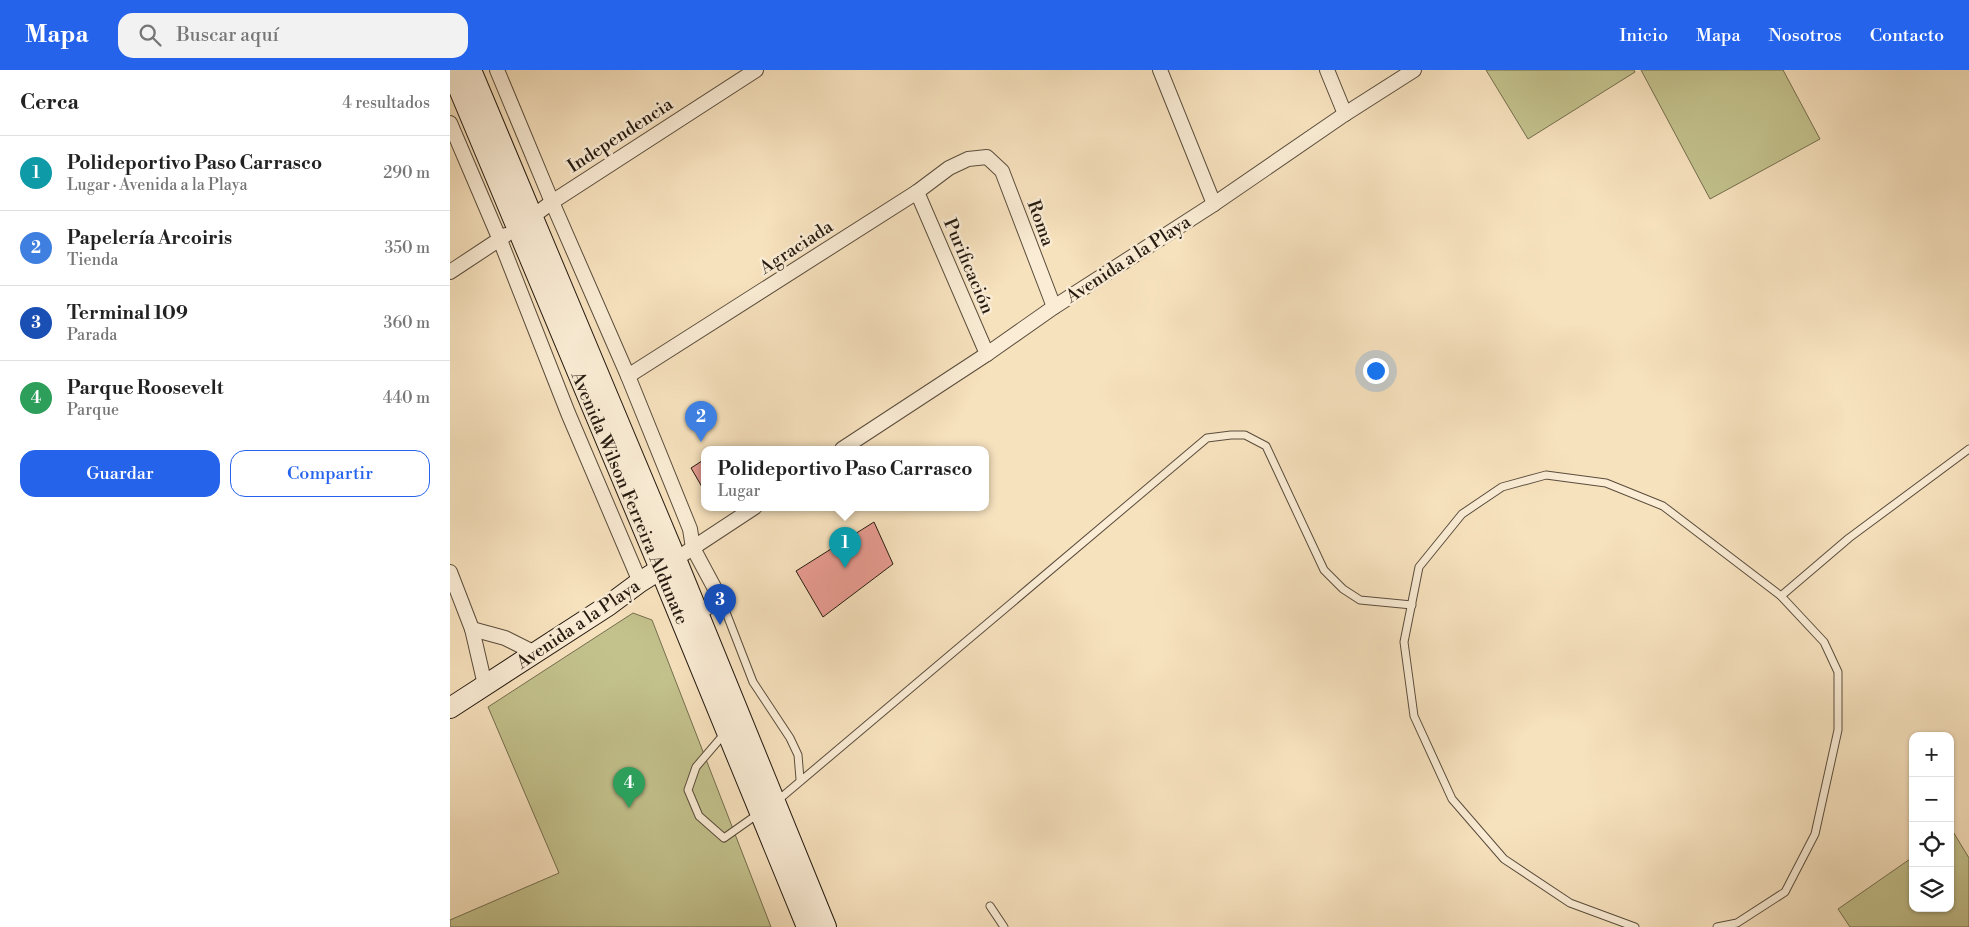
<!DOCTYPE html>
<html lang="es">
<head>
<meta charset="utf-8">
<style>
	body { margin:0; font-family:"Libre Bodoni",serif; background:#f2f2f2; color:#222 }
	.controls { position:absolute; right:15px; bottom:15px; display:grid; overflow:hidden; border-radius:10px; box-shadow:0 1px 4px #0004 }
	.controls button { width:45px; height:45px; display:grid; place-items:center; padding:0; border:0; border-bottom:1px solid #e0e0e0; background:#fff; color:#222; font:25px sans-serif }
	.you { position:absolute; left:925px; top:300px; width:18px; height:18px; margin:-12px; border:4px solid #fff; border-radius:50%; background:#1a73e8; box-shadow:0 0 0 8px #1a73e833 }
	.badge { display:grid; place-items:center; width:32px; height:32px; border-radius:50%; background:#2563eb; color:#fff; font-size:16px; font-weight:700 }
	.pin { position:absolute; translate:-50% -41px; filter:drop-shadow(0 1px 2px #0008) }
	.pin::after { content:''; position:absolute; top:26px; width:18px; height:15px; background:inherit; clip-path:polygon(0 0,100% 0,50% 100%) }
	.popup { position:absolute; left:251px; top:376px; width:288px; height:65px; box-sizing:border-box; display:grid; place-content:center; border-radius:10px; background:#fff; filter:drop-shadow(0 1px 4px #0005); font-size:16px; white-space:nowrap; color:#767676 }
	.popup b { font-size:19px; color:#222 }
	.popup::after { content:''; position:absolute; left:50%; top:100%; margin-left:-10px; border:10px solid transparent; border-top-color:#fff }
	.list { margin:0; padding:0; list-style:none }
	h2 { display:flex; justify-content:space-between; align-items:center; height:65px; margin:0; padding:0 20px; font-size:21px }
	h2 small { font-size:16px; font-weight:400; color:#767676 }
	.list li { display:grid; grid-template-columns:32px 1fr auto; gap:15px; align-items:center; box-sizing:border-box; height:75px; padding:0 20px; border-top:1px solid #e0e0e0 }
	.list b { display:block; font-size:19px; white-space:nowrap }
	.list p { margin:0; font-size:16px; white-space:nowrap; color:#767676 }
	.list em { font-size:16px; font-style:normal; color:#767676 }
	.actions { display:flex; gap:10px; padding:15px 20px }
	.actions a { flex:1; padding:11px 0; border:1px solid #2563eb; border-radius:15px; text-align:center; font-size:18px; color:#2563eb }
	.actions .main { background:#2563eb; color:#fff }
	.icon { flex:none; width:28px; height:28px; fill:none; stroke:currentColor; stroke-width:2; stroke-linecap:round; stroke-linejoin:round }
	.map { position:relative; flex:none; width:1519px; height:857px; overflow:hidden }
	header { display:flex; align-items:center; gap:30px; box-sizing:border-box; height:70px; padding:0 25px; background:#2563eb; color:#fff }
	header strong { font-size:24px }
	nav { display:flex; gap:28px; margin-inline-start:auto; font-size:18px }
	.search { width:350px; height:45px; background:#f2f2f2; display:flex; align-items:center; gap:12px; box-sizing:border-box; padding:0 18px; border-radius:15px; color:#767676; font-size:19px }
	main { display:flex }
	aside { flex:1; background:#fff }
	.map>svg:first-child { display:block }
</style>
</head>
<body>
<header>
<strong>Mapa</strong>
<div class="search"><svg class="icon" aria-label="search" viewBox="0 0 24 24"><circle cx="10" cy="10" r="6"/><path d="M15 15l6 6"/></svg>Buscar aquí</div>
<nav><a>Inicio</a><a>Mapa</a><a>Nosotros</a><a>Contacto</a></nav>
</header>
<main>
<aside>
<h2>Cerca<small>4 resultados</small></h2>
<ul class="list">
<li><span class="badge" style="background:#0f9aa8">1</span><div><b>Polideportivo Paso Carrasco</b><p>Lugar · Avenida a la Playa</p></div><em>290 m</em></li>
<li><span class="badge" style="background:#3f7fe0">2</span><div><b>Papelería Arcoiris</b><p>Tienda</p></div><em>350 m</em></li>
<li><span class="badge" style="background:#1a4fb4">3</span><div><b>Terminal 109</b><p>Parada</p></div><em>360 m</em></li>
<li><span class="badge" style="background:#2e9e5b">4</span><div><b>Parque Roosevelt</b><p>Parque</p></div><em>440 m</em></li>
</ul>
<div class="actions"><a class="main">Guardar</a><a>Compartir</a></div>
</aside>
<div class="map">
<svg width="1519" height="857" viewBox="0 0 1519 857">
	<rect width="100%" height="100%" fill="#f7e2be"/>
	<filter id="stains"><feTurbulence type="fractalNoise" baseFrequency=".004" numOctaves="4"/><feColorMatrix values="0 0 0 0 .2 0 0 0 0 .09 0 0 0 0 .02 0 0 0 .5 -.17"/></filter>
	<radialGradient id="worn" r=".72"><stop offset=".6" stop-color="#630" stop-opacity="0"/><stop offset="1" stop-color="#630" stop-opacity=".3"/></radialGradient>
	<g fill="#c3c28d" stroke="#746e4f">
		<path d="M1036 0H1184L1185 2 1078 69Z"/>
		<path d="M1191 0H1333L1370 69 1260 129Z"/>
		<path d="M183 543 202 550 321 857H0V850L109 803 38 637Z"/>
		<path d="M1502 760 1519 788V857H1400L1388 839 1463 787V838H1500V761Z"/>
	</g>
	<g fill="#e89b91" stroke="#261b11">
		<path d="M255 389V422L241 398Z"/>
		<path d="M424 452 443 494 373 547 346 501Z"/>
	</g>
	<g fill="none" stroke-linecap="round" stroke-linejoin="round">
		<g stroke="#5a4d3c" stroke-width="9">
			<g id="lane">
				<path d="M1331 526 1399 468 1519 379"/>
				<path d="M252 545 272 532 303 612 340 668 348 685 350 709"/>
				<path d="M275 663 246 697 238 720 249 746 274 768 308 744"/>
				<path d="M327 731 757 368 781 365H795L816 376 874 500 893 519 910 530 962 535"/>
				<path d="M540 836 554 857"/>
				<path d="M1185 857 1120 833 1054 789 1002 729 964 646 954 572 969 497 1012 444 1052 417 1096 405 1156 413 1213 436 1331 526 1374 572 1388 602V660L1365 764 1335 822 1287 853 1267 857"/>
			</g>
		</g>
		<g stroke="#5a4d3c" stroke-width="16">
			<g id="street">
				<path d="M47 0 102 132 178 306 240 459 243 478 272 532"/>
				<path d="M710 0 764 134"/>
				<path d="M877 0 895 44"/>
				<path d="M0 53 50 170 118 343 190 512"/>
				<path d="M467 122 537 284"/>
				<path d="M82 147 102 132 306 0"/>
				<path d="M0 202 56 165"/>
				<path d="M178 306 467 122 499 98 518 89 537 87 552 101 604 237"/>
				<path d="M392 379 537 284 604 237 764 134 895 44 964 0"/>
				<path d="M226 489 305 437"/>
				<path d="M0 502 22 559 35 615"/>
				<path d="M22 559 55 568 85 583"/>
			</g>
		</g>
		<g stroke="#261b11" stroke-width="22">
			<g id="secondary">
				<path d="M1 0 210 499 357 857"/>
				<path d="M21 0 226 489 376 857"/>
				<path d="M0 638 159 535 190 512 220 493"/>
			</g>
		</g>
		<use href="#lane" stroke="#faecd5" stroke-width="7"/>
		<use href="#street" stroke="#faecd5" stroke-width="14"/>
		<use href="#secondary" stroke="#faecd5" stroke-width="20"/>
	</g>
	<g text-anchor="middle" stroke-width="5" stroke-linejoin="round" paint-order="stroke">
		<g font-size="18" fill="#261b11" stroke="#faecd5">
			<text transform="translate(170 65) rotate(-33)" y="6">Independencia</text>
			<text transform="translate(591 153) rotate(70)" y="6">Roma</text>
			<text transform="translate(346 177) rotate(-33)" y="6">Agraciada</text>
			<text transform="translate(678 189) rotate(-33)" y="6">Avenida a la Playa</text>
			<text transform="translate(519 196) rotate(67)" y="6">Purificación</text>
			<text transform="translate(180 428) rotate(67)" y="6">Avenida Wilson Ferreira Aldunate</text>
			<text transform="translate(128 554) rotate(-34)" y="6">Avenida a la Playa</text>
		</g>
	</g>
	<rect width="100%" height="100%" filter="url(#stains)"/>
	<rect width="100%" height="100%" fill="url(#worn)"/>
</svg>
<div class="controls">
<button>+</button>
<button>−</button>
<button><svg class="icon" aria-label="locate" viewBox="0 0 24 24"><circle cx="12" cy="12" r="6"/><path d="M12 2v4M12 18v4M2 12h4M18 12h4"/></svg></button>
<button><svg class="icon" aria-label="layers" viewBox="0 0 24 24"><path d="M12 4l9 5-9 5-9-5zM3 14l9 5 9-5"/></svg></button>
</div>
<div class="you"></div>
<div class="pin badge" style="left:395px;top:498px;background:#0f9aa8">1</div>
<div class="popup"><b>Polideportivo Paso Carrasco</b>Lugar</div>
<div class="pin badge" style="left:251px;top:372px;background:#3f7fe0">2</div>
<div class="pin badge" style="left:270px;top:555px;background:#1a4fb4">3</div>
<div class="pin badge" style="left:179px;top:738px;background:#2e9e5b">4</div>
</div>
</main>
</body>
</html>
